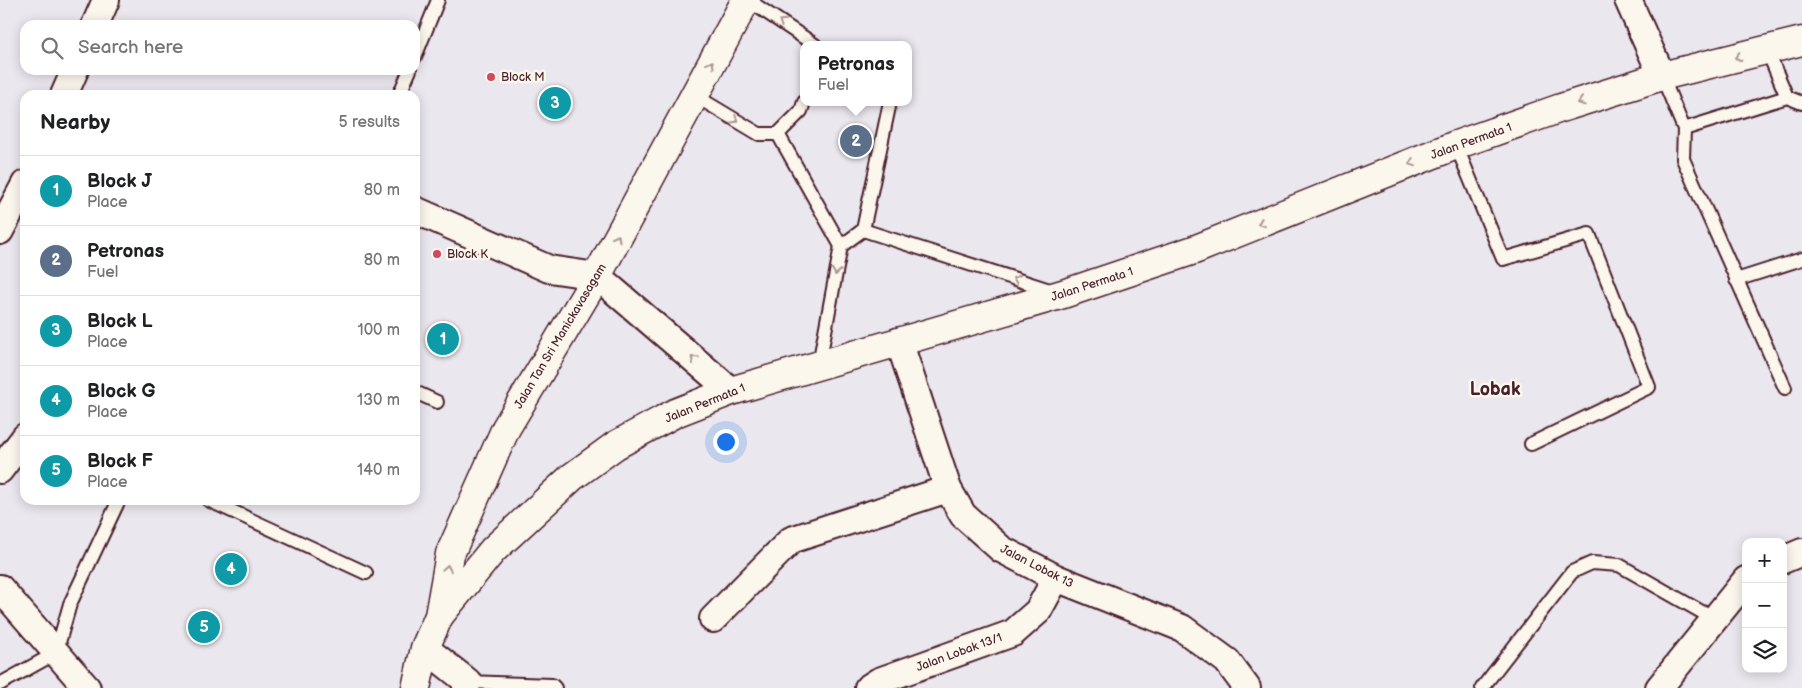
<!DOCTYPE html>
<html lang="en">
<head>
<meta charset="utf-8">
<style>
	body { margin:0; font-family:"Balsamiq Sans",sans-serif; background:#f2f2f2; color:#202124 }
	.controls { position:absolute; right:15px; bottom:15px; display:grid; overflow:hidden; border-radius:10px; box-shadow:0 2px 12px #0003 }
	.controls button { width:45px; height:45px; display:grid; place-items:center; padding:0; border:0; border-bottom:1px solid #e0e0e0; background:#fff; color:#202124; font:25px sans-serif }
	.you { position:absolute; left:725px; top:441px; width:18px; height:18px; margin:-12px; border:4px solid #fff; border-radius:50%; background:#1a73e8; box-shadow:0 0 0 8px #1a73e833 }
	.badge { display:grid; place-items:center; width:32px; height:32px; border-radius:50%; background:#0f766e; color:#fff; font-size:16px; font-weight:700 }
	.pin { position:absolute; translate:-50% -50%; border:2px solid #fff; box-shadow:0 1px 5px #0006 }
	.popup { position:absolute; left:800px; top:41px; width:112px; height:65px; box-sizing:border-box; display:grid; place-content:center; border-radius:10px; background:#fff; filter:drop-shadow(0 1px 4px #0005); font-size:16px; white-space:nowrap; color:#757577 }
	.popup b { font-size:19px; color:#202124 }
	.popup::after { content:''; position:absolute; left:50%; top:100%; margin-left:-10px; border:10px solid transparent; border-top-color:#fff }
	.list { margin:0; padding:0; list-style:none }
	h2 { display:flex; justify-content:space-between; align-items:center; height:65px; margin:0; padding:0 20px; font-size:21px }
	h2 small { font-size:16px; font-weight:400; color:#757577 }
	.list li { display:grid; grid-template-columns:32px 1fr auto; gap:15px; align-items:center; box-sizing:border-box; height:70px; padding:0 20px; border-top:1px solid #e0e0e0 }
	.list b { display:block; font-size:19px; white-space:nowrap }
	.list p { margin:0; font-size:16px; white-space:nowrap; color:#757577 }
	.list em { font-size:16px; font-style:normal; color:#757577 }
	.icon { flex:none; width:28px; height:28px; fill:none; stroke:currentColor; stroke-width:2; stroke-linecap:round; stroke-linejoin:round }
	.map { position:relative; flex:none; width:1802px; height:688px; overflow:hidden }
	.search { position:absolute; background:#fff; box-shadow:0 2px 12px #0003; left:20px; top:20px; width:400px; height:55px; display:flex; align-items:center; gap:12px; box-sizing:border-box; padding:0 18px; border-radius:15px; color:#757577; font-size:19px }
	.panel { position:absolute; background:#fff; box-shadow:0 2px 12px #0003; left:20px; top:90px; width:400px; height:415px; border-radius:15px }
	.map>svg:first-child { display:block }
</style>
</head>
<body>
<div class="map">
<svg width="1802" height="688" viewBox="0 0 1802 688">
	<rect width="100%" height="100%" fill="#eae7ee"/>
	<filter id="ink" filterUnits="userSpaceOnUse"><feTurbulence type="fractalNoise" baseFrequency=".02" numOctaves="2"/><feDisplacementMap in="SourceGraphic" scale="10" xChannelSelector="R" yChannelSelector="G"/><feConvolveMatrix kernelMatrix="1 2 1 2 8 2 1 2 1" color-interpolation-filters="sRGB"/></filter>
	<g filter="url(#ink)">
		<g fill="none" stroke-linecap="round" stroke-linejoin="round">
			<g stroke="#4a1f2b" stroke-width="16">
				<g id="service">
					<path d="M748 0 815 45"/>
					<path d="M415 57 438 0"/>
					<path d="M1662 76 1684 129 1787 97 1767 50"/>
					<path d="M399 95 410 70"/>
					<path d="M694 95 759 134H778L801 111 804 102"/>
					<path d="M1787 97 1802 103"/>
					<path d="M1684 129 1683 159 1785 388"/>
					<path d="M778 134 841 246"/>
					<path d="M1456 145 1503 259 1589 234 1649 387 1531 444"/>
					<path d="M863 230 890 102"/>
					<path d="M1736 280 1802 259"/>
					<path d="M819 364 841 246 863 230 1056 292"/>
					<path d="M415 392 437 402"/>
					<path d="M208 500 366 573"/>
					<path d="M468 682 552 685 555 688"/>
					<path d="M0 684 56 653 70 604 119 500"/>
					<path d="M1482 688 1572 572 1592 563 1619 565 1714 619"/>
				</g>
			</g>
			<g stroke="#4a1f2b" stroke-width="30">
				<g id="minor">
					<path d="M1628 0 1662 76"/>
					<path d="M95 25 106 0"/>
					<path d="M64 95 75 70"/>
					<path d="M415 210 549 269 597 276 731 391"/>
					<path d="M0 231 25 184"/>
					<path d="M899 341 948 489 963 515 1001 549 1056 578 1182 628 1227 661 1247 688"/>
					<path d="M0 470 25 437"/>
					<path d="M1783 560 1802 552"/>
					<path d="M0 588 87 688"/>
					<path d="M713 619 791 540 948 489"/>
					<path d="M425 648 468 682 466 688"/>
					<path d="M868 688 879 681 1013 633 1038 611 1056 578"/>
					<path d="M1659 688 1746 580"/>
				</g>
			</g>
			<g stroke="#4a1f2b" stroke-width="31">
				<g id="secondary">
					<path d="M439 616 493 550 572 477 616 445 675 413 731 391 1063 294 1194 250 1456 145 1561 108 1662 76 1802 41"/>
					<path d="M416 688 425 648 439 616 450 554 506 428 597 276 746 0"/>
				</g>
			</g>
			<use href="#service" stroke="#fbf7ec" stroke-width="12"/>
			<use href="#minor" stroke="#fbf7ec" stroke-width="26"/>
			<use href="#secondary" stroke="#fbf7ec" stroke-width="28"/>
		</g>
		<defs><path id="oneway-chevron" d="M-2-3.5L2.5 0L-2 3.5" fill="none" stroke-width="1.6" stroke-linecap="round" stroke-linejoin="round" transform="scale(1.25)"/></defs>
		<g stroke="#ab9695">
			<use href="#oneway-chevron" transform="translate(782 22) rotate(-146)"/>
			<use href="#oneway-chevron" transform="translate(1738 57) rotate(166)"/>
			<use href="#oneway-chevron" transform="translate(711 64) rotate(-61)"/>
			<use href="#oneway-chevron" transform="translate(1581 102) rotate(162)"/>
			<use href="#oneway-chevron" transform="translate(735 120) rotate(32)"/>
			<use href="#oneway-chevron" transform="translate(1412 163) rotate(158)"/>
			<use href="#oneway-chevron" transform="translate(1261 223) rotate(158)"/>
			<use href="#oneway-chevron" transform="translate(617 238) rotate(-62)"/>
			<use href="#oneway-chevron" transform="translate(836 272) rotate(100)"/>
			<use href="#oneway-chevron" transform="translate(1016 279) rotate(-162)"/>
			<use href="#oneway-chevron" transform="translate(694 359) rotate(-139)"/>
			<use href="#oneway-chevron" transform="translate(447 568) rotate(-80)"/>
		</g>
	</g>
	<g fill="#d1495b" stroke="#fbf7ec" stroke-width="2">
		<circle cx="491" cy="77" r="5"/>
		<circle cx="437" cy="254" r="5"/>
	</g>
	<g text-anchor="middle" stroke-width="5" stroke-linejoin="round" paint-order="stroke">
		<g font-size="12" fill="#4a1f2b" stroke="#fbf7ec" text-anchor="start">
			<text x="501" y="81">Block M</text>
			<text x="447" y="258">Block K</text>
		</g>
		<g font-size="12" fill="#4a1f2b" stroke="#fbf7ec">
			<text transform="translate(1471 141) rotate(-20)" y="4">Jalan Permata 1</text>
			<text transform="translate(1092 284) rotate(-18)" y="4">Jalan Permata 1</text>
			<text transform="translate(560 336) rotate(-59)" y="4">Jalan Tan Sri Manickavasagam</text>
			<text transform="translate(705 403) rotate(-22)" y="4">Jalan Permata 1</text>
			<text transform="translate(1037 566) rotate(27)" y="4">Jalan Lobak 13</text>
			<text transform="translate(959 652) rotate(-20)" y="4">Jalan Lobak 13/1</text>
		</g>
		<g font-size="18" font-weight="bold" fill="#4a1f2b" stroke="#fbf7ec">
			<text x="1495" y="395">Lobak</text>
		</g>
	</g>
</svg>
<div class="controls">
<button>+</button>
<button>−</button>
<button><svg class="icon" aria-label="layers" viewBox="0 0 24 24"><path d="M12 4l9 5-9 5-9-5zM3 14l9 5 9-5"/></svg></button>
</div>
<div class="you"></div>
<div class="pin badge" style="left:443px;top:339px;background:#0f9aa8">1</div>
<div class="pin badge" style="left:856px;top:141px;background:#5c6f8a">2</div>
<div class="popup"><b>Petronas</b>Fuel</div>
<div class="pin badge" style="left:555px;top:103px;background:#0f9aa8">3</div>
<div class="pin badge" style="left:231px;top:569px;background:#0f9aa8">4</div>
<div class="pin badge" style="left:204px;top:627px;background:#0f9aa8">5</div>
<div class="search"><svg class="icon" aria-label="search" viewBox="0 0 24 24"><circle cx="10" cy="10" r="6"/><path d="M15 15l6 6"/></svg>Search here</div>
<section class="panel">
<h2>Nearby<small>5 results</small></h2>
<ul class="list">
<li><span class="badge" style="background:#0f9aa8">1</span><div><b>Block J</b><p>Place</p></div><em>80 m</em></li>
<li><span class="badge" style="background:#5c6f8a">2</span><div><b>Petronas</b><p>Fuel</p></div><em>80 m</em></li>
<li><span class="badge" style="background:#0f9aa8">3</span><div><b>Block L</b><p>Place</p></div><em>100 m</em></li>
<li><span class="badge" style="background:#0f9aa8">4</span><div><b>Block G</b><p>Place</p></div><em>130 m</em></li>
<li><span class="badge" style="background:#0f9aa8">5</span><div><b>Block F</b><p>Place</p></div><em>140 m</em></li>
</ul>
</section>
</div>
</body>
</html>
